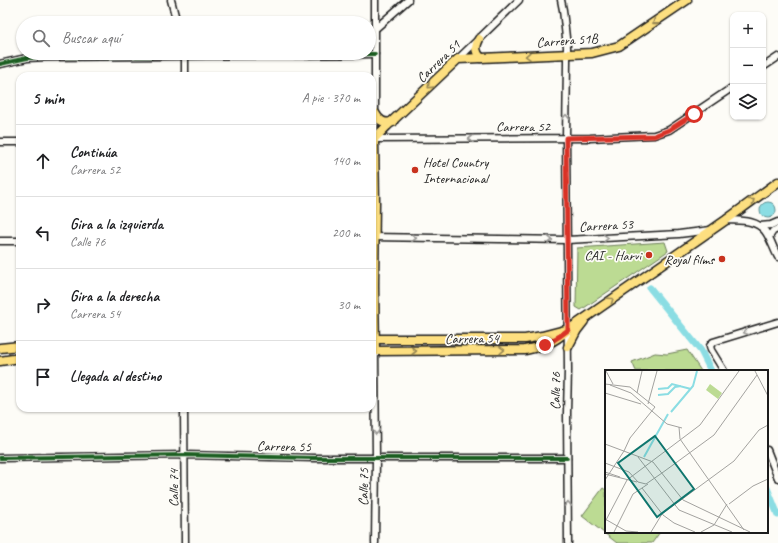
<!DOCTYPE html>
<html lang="es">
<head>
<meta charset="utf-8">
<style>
	body { margin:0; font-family:Caveat,sans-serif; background:#f6f6f6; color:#202124 }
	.controls { position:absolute; right:12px; top:12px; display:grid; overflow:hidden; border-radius:8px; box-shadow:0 1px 3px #0004 }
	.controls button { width:36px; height:36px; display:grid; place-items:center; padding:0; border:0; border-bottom:1px solid #e0e0e0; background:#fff; color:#202124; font:20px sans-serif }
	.stop { position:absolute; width:12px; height:12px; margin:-9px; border:3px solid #d93025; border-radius:50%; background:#fff }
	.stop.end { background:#d93025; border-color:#fff; box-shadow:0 1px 4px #0008 }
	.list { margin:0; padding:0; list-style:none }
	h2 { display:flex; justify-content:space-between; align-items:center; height:52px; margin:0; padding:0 16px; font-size:17px }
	h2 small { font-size:13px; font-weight:400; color:#757577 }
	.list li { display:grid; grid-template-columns:26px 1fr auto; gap:12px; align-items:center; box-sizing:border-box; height:72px; padding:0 16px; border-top:1px solid #e0e0e0 }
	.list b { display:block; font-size:15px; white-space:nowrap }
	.list p { margin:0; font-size:13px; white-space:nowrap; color:#757577 }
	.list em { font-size:13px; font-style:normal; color:#757577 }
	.icon { flex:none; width:22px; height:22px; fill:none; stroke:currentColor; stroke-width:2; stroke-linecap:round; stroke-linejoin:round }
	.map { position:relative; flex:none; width:778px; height:543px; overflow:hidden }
	.search { position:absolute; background:#fff; box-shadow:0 1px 3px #0004; left:16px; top:16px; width:360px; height:44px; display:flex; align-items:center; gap:10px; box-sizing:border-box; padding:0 14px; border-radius:22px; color:#757577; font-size:15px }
	.panel { position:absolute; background:#fff; box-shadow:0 1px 3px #0004; left:16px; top:72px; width:360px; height:340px; border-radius:12px }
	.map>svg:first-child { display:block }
</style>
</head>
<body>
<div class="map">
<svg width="778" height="543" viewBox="0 0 778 543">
	<rect width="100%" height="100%" fill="#fdfcf7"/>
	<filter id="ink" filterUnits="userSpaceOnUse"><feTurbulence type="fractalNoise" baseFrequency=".025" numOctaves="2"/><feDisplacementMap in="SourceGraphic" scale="8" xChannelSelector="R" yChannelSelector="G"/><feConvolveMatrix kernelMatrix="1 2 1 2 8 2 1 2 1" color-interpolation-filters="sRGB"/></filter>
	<g filter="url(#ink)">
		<g fill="#bcdb93" stroke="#6c7c58">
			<path d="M665 242 668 251 581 310 576 307 577 248Z"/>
			<path d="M687 350 701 371H636L632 362 655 353 667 354Z"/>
			<path d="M603 488 606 490V532H660L652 543H617L582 516Z"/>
		</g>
		<circle fill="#8bdde3" stroke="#5f9093" cx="768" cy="210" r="8"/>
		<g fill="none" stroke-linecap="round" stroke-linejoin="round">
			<g stroke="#8bdde3" stroke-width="7">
				<path d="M650 288 701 351 711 371"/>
				<path d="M767 488 778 515"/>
			</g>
			<g stroke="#1c1c1c" stroke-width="9">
				<g id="minor">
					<path d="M171 0 177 23"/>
					<path d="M561 0 563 10 567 47V62L566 138 568 370 567 413 568 543"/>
					<path d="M375 29 408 0"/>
					<path d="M185 53V76"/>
					<path d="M458 59 519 0"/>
					<path d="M0 64 27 58 47 57 375 54"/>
					<path d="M763 67 778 57"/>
					<path d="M373 139 590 138 654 135 669 130 733 87"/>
					<path d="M374 139 375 113V0"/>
					<path d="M0 142H20"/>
					<path d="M726 220C739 221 756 219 765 231 770 237 774 250 778 257"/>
					<path d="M760 226 771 225 778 222"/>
					<path d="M372 237 567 240 679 234 711 230"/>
					<path d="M769 237 773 231 778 229"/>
					<path d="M0 241H20"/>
					<path d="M724 371 711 350 710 346 713 342 778 322"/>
					<path d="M184 408 185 543"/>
					<path d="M767 450 778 478"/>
					<path d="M0 458 185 455 314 458H567"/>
					<path d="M375 543 376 458 375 351"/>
				</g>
			</g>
			<g stroke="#1c1c1c" stroke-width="11">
				<g id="major">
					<path d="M479 39C475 47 475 52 481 58"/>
					<path d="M375 113C379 121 384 124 393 122"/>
					<path d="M372 339H525L542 336 565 330"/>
					<path d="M568 347 577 330 584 321"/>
					<path d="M0 348 20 346"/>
					<path d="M372 351 525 350C544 346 553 343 568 330L726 220 778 182"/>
					<path d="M375 351 374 286 375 202 374 139 387 126 458 59 592 53 619 46 687 0"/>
					<path d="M0 361 20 358"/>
				</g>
			</g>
			<use href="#minor" stroke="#fdfcf7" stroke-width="6"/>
			<use href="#major" stroke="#fddf80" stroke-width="8"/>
			<g stroke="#fdfcf7" stroke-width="6">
				<g id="cycleway">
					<path d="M0 64 27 58 47 57 375 54"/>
					<path d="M0 458 185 455 314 458H567"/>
				</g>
			</g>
			<use href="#cycleway" stroke="#1b5e20" stroke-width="4"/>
		</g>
		<defs><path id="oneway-chevron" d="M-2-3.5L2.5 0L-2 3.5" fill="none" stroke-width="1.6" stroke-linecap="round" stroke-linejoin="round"/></defs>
		<g stroke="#988753">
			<use href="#oneway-chevron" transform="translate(655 22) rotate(145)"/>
			<use href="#oneway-chevron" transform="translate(528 56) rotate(177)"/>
			<use href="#oneway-chevron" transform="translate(430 86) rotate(136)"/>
			<use href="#oneway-chevron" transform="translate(752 201) rotate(-36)"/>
			<use href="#oneway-chevron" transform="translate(611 300) rotate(-35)"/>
			<use href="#oneway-chevron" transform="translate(502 350) rotate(-1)"/>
			<use href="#oneway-chevron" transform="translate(414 351)"/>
		</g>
		<g stroke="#989794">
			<use href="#oneway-chevron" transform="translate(566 117) rotate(-89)"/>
			<use href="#oneway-chevron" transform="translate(471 139) rotate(180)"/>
			<use href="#oneway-chevron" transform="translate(414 238) rotate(1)"/>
			<use href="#oneway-chevron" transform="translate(606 238) rotate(-3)"/>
			<use href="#oneway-chevron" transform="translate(550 240) rotate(1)"/>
			<use href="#oneway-chevron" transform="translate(746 332) rotate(162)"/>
			<use href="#oneway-chevron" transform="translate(376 432) rotate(90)"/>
			<use href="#oneway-chevron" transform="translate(568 504) rotate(-91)"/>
		</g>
	</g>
	<g fill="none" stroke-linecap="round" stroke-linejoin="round" filter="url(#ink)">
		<path stroke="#d93025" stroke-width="5" d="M545 345 560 336 568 330 566 138 654 136 669 130 694 114"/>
	</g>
	<g fill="#c8321e" stroke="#fdfcf7" stroke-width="1.5">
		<circle cx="415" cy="170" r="4"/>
		<circle cx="649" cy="255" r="4"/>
		<circle cx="722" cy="259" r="4"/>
	</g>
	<g text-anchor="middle" stroke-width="3.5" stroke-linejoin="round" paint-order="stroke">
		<g font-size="14" fill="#1c1c1c" stroke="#fdfcf7">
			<text transform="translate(567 40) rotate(-4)" y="5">Carrera 51B</text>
			<text transform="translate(438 61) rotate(-44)" y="5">Carrera 51</text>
			<text x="523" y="131">Carrera 52</text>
			<text transform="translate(606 225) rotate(-3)" y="5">Carrera 53</text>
			<text transform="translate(472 338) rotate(-1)" y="5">Carrera 54</text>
			<text transform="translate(555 391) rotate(-89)" y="5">Calle 76</text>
			<text transform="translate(284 446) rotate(1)" y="5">Carrera 55</text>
			<text transform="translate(363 487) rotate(-89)" y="5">Calle 75</text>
			<text transform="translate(173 488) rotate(-90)" y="5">Calle 74</text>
		</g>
		<g font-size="14" fill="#1c1c1c" stroke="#fdfcf7" text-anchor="end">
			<text x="423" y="167" text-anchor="start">Hotel Country<tspan x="423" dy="16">Internacional</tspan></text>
			<text x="641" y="260">CAI - Harvi</text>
			<text x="714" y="264">Royal films</text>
		</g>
	</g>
	<g transform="translate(605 370)">
		<rect width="163" height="163" fill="#fdfcf7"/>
		<path d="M105 14 117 23 113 29 101 20Z" fill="#bcdb93"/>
		<path fill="none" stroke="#8bdde3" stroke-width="2" d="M53 19 63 18 67 14 86 19M53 25 63 24 70 17 76 16M66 42 88 16 92 1M39 87 63 44"/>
		<path fill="none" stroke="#a3a29f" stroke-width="1" d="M1 1 8 14M150 1 163 26M0 14 25 17 50 37 25 68 19 81M5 15 26 23 62 54 77 58M0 23 36 34M32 23 37 1M43 34 52 1M74 57 75 69 139 160M0 74 48 92 78 130 145 162M33 87 74 140 127 162M0 93 24 102 33 112 41 114 57 103M0 102 15 107M57 103 109 65 152 5M0 104 32 112M0 110 19 81M37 118 58 145 69 153 90 162M124 134 148 116 163 109M0 149 21 161 33 162M0 152 22 110 95 55 134 1M9 162 28 124 43 114M46 162 57 144 129 91 154 60 163 55M96 162 109 155 122 134"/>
		<path fill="#0f766e" fill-opacity="0.15" stroke="#0f766e" stroke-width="2" d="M50 66 89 119 52 147 13 93Z"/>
		<rect width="163" height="163" fill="none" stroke="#1c1c1c" stroke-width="2"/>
	</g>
</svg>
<div class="controls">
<button>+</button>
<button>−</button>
<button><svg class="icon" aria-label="layers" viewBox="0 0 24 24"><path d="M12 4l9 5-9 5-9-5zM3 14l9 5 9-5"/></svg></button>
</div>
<div class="stop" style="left:694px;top:114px"></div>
<div class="stop end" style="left:545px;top:345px"></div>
<div class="search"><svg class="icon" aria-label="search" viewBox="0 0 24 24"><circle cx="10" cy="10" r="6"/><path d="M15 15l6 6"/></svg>Buscar aquí</div>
<section class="panel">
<h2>5 min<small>A pie · 370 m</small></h2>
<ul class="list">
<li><svg class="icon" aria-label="ahead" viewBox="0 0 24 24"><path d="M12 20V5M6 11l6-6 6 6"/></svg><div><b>Continúa</b><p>Carrera 52</p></div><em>140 m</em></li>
<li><svg class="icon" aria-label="left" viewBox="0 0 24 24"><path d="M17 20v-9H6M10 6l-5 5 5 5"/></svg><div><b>Gira a la izquierda</b><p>Calle 76</p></div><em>200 m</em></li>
<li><svg class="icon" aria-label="right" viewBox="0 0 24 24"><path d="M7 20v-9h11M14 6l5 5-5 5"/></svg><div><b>Gira a la derecha</b><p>Carrera 54</p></div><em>30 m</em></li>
<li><svg class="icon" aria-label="arrive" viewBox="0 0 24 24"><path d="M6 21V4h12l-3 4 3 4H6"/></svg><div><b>Llegada al destino</b></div></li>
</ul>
</section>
</div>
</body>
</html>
